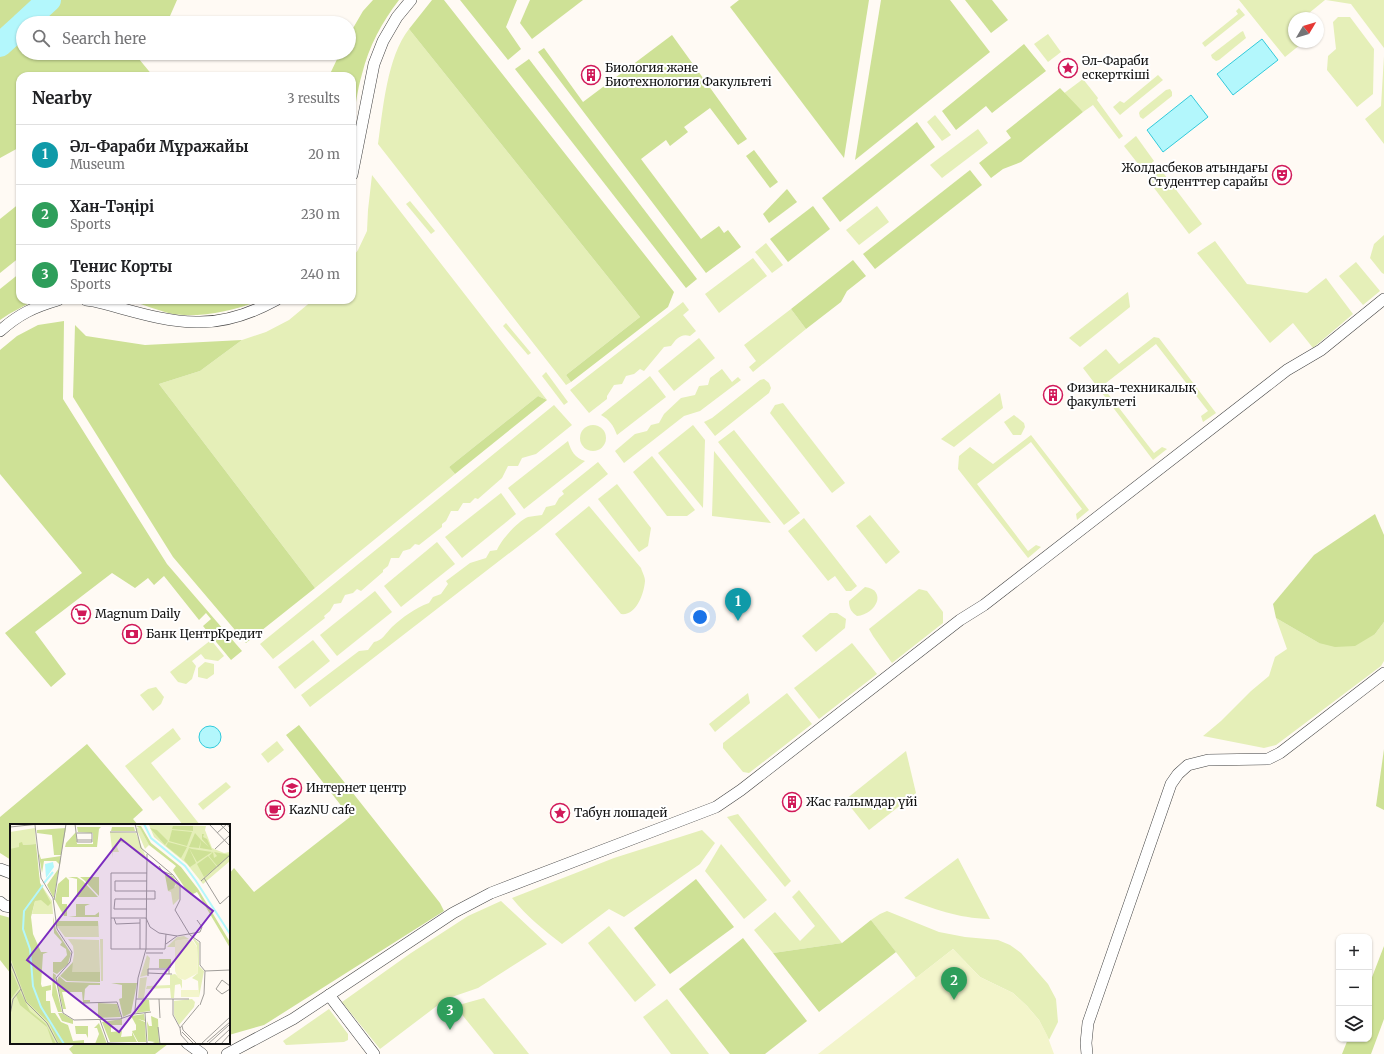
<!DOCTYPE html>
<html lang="en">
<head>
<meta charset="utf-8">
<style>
	body { margin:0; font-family:Merriweather,serif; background:#f2f2f2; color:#202124 }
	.controls { position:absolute; right:12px; bottom:12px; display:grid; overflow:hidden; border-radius:8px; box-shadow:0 1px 3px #0004 }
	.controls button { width:36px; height:36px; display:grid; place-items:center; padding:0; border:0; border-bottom:1px solid #e0e0e0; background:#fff; color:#202124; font:20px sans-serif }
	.compass { position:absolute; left:1288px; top:12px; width:36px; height:36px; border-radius:50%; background:#fff; box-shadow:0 1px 3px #0004; rotate:52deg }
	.you { position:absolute; left:700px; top:617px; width:14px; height:14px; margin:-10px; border:3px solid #fff; border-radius:50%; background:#1a73e8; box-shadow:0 0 0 6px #1a73e833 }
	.badge { display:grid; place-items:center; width:26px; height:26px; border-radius:50%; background:#d11959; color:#fff; font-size:13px; font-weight:700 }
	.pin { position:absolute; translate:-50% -33px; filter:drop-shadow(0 1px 2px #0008) }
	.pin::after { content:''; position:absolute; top:21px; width:14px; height:12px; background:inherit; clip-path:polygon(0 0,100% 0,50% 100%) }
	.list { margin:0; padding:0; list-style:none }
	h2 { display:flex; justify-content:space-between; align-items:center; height:52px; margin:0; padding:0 16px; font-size:17px }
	h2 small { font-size:13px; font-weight:400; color:#757577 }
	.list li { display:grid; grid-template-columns:26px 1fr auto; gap:12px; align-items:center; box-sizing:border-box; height:60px; padding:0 16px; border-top:1px solid #e0e0e0 }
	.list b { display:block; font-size:15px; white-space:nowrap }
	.list p { margin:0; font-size:13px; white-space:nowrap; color:#757577 }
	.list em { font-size:13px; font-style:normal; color:#757577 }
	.icon { flex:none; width:22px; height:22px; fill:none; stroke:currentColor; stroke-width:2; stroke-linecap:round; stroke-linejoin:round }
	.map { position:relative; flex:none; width:1384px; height:1054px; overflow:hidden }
	.search { position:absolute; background:#fff; box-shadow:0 1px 3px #0004; left:16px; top:16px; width:340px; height:44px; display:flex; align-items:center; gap:10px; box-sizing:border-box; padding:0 14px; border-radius:22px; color:#757577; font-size:15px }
	.panel { position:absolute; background:#fff; box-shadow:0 1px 3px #0004; left:16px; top:72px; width:340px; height:232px; border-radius:12px }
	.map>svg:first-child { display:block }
</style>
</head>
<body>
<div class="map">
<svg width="1384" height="1054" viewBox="0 0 1384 1054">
	<rect width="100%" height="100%" fill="#fffaf4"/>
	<g fill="#e5efb8">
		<path d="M1239 0H1325L1303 18H1294V42H1302L1301 44 1285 57Z"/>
		<path d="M1326 0H1384V48L1351 4Z"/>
		<path d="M1239 8 1245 15 1205 47 1202 43 1238 14 1236 11Z"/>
		<path d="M1338 17H1350L1374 49 1373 94 1357 107 1327 70 1328 56 1336 49 1333 22Z"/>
		<path d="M409 29 640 317 566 375 571 382 566 385 378 144C383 109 387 57 409 29Z"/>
		<path d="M1243 31 1246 38 1219 60 1216 61 1212 58 1211 55 1241 32Z"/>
		<path d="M1048 34 1061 52 1048 62 1034 44Z"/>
		<path d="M1384 56V144L1365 119 1381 106Z"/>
		<path d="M1158 75 1163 80 1120 115 1113 107 1120 101 1124 103Z"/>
		<path d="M1083 79 1098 98 1097 100 1123 136 1119 139 1093 105 1083 112 1063 94Z"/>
		<path d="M1170 89 1172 92V96L1143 119 1140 117 1139 113 1140 111 1166 90Z"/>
		<path d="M935 115 951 135 942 141 927 122Z"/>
		<path d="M978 129 988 143 942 178 930 165Z"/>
		<path d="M1136 136 1154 161 1143 170 1124 146Z"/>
		<path d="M1161 170 1202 224 1189 234 1148 180Z"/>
		<path d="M372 175 547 400 538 396 449 467 455 474 315 588 159 384 200 371 242 340 266 332 289 320 313 300H352V258L358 250 367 231 368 210Z"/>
		<path d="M410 201 435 231 431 234 406 204Z"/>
		<path d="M877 206 889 222 859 245 846 230Z"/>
		<path d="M1384 235V274L1382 273 1370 258 1374 244Z"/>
		<path d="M1215 241 1247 284 1307 293 1326 278 1353 314 1313 348 1293 323 1270 343 1197 253Z"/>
		<path d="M766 243 783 265 772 273 755 252Z"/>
		<path d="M753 258 767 276 719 313 705 294Z"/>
		<path d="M1356 262 1380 291 1363 305 1339 276Z"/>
		<path d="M1128 292 1130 307 1080 347 1069 338Z"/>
		<path d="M683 302 689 310 683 315 696 331 690 336C681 333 676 339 671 346L664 347 644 371 640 369 634 374 626 376 622 384 614 385 607 396V399L589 413 570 390Z"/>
		<path d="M791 309 806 329 753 372 749 367 756 361 744 345Z"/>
		<path d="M506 323 531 353 528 355 503 326Z"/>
		<path d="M1154 337 1159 338 1216 413 1203 422 1201 416 1208 411 1156 344 1102 386 1154 453 1162 447 1167 449 1153 460 1083 368 1106 349 1119 364Z"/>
		<path d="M699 338 715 358 674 391 658 371Z"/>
		<path d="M722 369 732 382 738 377 741 380 700 411 684 416 624 463 615 451 635 434 647 431 651 425 659 423 664 414 681 398 695 395 699 386 708 385 710 378Z"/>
		<path d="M546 372 568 402 564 405 542 376Z"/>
		<path d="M650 376 666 397 617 435C613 425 610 420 601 415Z"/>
		<path d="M764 379 769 383 771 388 769 393 715 436 704 422 712 418 760 380Z"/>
		<path d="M1000 393 1003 408 954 447 941 439Z"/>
		<path d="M783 403 845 483 832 493 770 413 775 405Z"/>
		<path d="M554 405 572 425 536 454 522 458 518 466H508L502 478 478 499 475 498 470 503H463L458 511H451L446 521 442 524V527L419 545 415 544 410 549 403 551 399 558H391L388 566 383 570V572L361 591 357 589 353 593 345 595 341 603 334 604 330 611 324 616 325 618 273 659 260 644Z"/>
		<path d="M1014 415 1024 423 1025 427 1021 435H1013L1004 422Z"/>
		<circle cx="593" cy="438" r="13"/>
		<path d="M693 425 705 440 703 508 658 453Z"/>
		<path d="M734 430 800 513 784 525 718 442Z"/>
		<path d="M1031 435 1089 510 1077 520 1076 514 1082 509 1031 442 977 484 1028 551 1036 545 1041 547 1028 558 958 469 959 456 970 447 993 464Z"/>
		<path d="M568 441C571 451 575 458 585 461L524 509 508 488Z"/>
		<path d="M714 451 771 523 712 516Z"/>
		<path d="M652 456 695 510 687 516H667L633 472Z"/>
		<path d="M598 462 608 474 538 531 310 707 301 695 359 651 368 650 374 642C382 641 386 633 392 627 403 617 415 608 429 603L433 597 441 594 448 584 446 581 470 563 486 558 490 551 497 550C501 540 518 521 528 517 532 516 537 516 542 515L546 507 555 505 559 498 564 494 562 491Z"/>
		<path d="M617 484 651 528 648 546 639 552 598 499Z"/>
		<path d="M501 493 516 514 462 558 445 537Z"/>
		<path d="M589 506 641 568C642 572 645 576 645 581 644 594 636 616 621 614L555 534Z"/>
		<path d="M870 515 900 552 886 564 856 526Z"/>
		<path d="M804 518 857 586 851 591H846L835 576 828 581 788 531Z"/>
		<path d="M437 542 455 564 401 607 384 586Z"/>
		<path d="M865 587C887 590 877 614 857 616 851 612 849 608 849 601Z"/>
		<path d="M919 589 927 591 943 612V623L892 663 873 636 869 629Z"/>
		<path d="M375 591 392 612 337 656 320 635Z"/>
		<path d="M830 613H837L846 619 845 628 816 652 802 636Z"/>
		<path d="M1276 618 1319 643 1375 634 1384 622V661L1381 666 1276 745 1264 748 1203 736 1221 721 1251 691 1269 676 1275 657 1287 649Z"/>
		<path d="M211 640 224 656 218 661 205 659 201 654 192 661 196 666 192 679 186 684 178 682 170 672Z"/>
		<path d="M313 640 330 661 295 689 278 667Z"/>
		<path d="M852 643 877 674 819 719 794 688Z"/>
		<path d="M205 662 214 664V674L207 679 198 677V668Z"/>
		<path d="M156 687 164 697 161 704 153 711 140 695 148 689Z"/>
		<path d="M748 693 750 703 715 732 709 724Z"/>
		<path d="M787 693 812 724 749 773 743 772 723 748V743Z"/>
		<path d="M173 728 181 739 151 763 200 825H183L160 796 153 801 125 766Z"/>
		<path d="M277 741 284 750 268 763 261 754Z"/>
		<path d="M906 751 916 793 869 830 845 800Z"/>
		<path d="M226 782 231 787 203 810 198 804Z"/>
		<path d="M738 814 791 881 785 887 727 817Z"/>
		<path d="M702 830 715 843 700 864 624 917 609 909 562 944C544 930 526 916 512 898L614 858Z"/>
		<path d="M721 844 767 900 744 919 705 871Z"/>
		<path d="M958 858 990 919C956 918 935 909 904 898Z"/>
		<path d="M799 890 842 943 773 953 754 930 775 912 800 941 815 926 792 897Z"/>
		<path d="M501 901 547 944 478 988 446 999 380 1049 342 1002 411 953 468 916Z"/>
		<path d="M887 911 939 932 965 937 998 940 1010 945 1021 953 1048 984 1056 999 1058 1022 1049 1040 1039 1020 1027 1006 1013 993 980 977 953 949 916 978 871 920 880 914Z"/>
		<path d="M609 926 656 985 635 1002 588 943Z"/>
		<path d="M484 998 529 1054H494L455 1006Z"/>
		<path d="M667 999 709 1054H671L643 1017Z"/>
		<path d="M329 1009 348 1034V1040L344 1042 286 1045 283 1041Z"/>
	</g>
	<g fill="#cee196">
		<path d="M0 0H177L170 16 163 23H23V53H134L153 76H20V147L0 158Z"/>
		<path d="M373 0H399C382 22 369 46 362 74 357 91 355 110 352 128V76H329L340 53H349V35L363 11Z"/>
		<path d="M432 0H444L674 292 668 307 571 382 566 375 640 317 409 29Z"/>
		<path d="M460 0H517L506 27 521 49 508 60Z"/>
		<path d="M530 0H583L532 39 520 23Z"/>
		<path d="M739 0H869L844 158 730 7Z"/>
		<path d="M881 0H950L990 52 855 160Z"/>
		<path d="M965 0H992L1008 20 991 33Z"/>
		<path d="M672 35 747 139 738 145 710 108 684 127 688 132 670 146 666 140 641 159 701 239 719 226 724 233 728 230 741 247 706 273 538 52 544 48 583 102Z"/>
		<path d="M1024 44 1046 71 992 113 986 106 956 130 942 111Z"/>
		<path d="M529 59 697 279 686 288 515 69Z"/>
		<path d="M1060 88 1083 112 1021 162 1003 169 991 178 979 163 1011 138 1006 131Z"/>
		<path d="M917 122 935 147 840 222 822 198Z"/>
		<path d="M754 150 778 182 770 188 746 156Z"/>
		<path d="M970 170 982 185 875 269 863 254Z"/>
		<path d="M787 189 797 202 769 223 763 214Z"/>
		<path d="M20 203V257L0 273V219Z"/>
		<path d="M813 206 830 229 788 262 770 239Z"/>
		<path d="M853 260 866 276 847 291 841 302 806 329 791 309Z"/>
		<path d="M20 273V300H35L9 314 0 320V289Z"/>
		<path d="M128 300H259C238 311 197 318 173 314 158 311 143 304 128 300Z"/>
		<path d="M64 321 63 399 167 564 242 651 231 660 203 626 211 619 206 613 199 620 164 576 154 585 148 578 135 588 112 573 35 632 66 674 51 687 5 633 82 573 0 474V350L17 336 38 325Z"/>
		<path d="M75 325 86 336 145 345 242 340 200 371 159 384 315 588 246 643 173 557 73 397Z"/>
		<path d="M538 396 547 400 455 474 449 467Z"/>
		<path d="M1375 514 1384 535V622L1375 634 1355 646 1335 647 1319 643 1276 618 1273 604 1314 555Z"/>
		<path d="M299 725 440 903 444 911 264 1025 229 1035V874L234 868 254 892 350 817 286 735Z"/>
		<path d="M87 744 143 810 133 819 138 825H11V860L0 853V817Z"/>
		<path d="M1384 749V810L1376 806Z"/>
		<path d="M696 879 734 927 670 974 634 928Z"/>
		<path d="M0 915 11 918V974L0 960Z"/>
		<path d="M871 920 896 952 819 1012 773 953 842 943Z"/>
		<path d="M743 938 807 1021 765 1054H730L679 989Z"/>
		<path d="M1384 946V1019L1371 1054H1342L1348 1039H1369V985Z"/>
		<path d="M76 1043H167L168 1044 155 1054H73L69 1049Z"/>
	</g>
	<path fill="#f3f5cb" d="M953 949 980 977 1013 993 1027 1006 1039 1020 1047 1035 1054 1054H818Z"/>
	<g fill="#b3f7fc" stroke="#32cadb">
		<path d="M1262 39 1278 60 1233 95 1217 74Z"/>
		<path d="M1191 95 1208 117 1163 152 1147 130Z"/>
		<circle cx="210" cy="737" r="11"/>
	</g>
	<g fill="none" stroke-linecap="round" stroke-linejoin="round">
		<g stroke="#b3f7fc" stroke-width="24">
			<path d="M24 23 49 0"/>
			<path d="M0 45 23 24"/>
		</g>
		<g stroke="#444" stroke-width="12">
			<g id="minor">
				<path d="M352 175 374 64 383 41 397 17 411 0"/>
				<path d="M86 300 93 301C127 309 162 322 196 322 224 323 252 313 276 300"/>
				<path d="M0 331C19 314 34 307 58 300"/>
				<path d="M0 869 11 873"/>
				<path d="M0 902 5 906 11 907"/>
				<path d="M329 995 374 1054"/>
				<path d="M187 1043 202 1054"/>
				<path d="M227 1054 293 1019 453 913 491 893 716 807 741 790 960 620 984 605 1287 370 1321 350 1384 299"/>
				<path d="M1087 1054 1086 1043 1088 1023 1171 784 1178 774 1188 765 1208 760 1268 759 1280 753 1384 673"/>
			</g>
		</g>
		<use href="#minor" stroke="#fff" stroke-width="11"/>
	</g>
	<defs>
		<g id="sight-ring" transform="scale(1)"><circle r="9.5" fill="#fff" stroke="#d11959" stroke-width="1.5"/><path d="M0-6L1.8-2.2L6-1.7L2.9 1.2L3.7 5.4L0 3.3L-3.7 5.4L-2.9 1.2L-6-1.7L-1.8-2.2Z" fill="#d11959"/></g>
		<g id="building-ring" transform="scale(1)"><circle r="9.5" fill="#fff" stroke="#d11959" stroke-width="1.5"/><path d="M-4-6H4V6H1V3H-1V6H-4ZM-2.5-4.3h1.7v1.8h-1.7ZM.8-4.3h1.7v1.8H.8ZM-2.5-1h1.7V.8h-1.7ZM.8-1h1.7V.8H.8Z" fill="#d11959"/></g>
		<g id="theatre-ring" transform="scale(1)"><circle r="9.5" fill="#fff" stroke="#d11959" stroke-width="1.5"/><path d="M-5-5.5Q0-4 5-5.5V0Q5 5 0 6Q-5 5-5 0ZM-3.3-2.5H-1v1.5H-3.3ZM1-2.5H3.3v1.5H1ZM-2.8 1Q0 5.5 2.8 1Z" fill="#d11959"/></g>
		<g id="supermarket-ring" transform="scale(1)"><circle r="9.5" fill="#fff" stroke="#d11959" stroke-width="1.5"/><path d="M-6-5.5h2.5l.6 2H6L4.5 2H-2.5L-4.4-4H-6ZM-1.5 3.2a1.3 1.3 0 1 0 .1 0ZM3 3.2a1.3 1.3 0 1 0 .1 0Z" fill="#d11959"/></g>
		<g id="bank-ring" transform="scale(1)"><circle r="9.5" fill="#fff" stroke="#d11959" stroke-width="1.5"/><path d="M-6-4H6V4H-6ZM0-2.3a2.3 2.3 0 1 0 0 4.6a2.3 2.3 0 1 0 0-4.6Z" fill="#d11959"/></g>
		<g id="university-ring" transform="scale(1)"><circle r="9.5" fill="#fff" stroke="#d11959" stroke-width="1.5"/><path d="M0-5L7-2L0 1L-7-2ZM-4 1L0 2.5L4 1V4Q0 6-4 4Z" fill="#d11959"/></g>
		<g id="cafe-ring" transform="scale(1)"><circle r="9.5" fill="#fff" stroke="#d11959" stroke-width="1.5"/><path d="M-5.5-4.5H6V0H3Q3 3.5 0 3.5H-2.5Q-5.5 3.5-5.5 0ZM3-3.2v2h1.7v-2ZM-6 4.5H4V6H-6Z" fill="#d11959"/></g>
	</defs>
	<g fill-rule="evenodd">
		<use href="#sight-ring" x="1068" y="68"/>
		<use href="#building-ring" x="591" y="75"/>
		<use href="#theatre-ring" x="1282" y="175"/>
		<use href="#building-ring" x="1053" y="395"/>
		<use href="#supermarket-ring" x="81" y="614"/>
		<use href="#bank-ring" x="132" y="634"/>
		<use href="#university-ring" x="292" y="788"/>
		<use href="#building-ring" x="792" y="802"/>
		<use href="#cafe-ring" x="275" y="810"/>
		<use href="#sight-ring" x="560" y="813"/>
	</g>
	<g text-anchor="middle" stroke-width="4" stroke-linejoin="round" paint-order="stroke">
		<g font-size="12" fill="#111" stroke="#fff" text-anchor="start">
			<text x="1082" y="65">Әл-Фараби<tspan x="1082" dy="14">ескерткіші</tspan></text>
			<text x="605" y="72">Биология және<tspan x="605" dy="14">Биотехнология Факультеті</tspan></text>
			<text x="1268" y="172" text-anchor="end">Жолдасбеков атындағы<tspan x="1268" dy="14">Студенттер сарайы</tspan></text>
			<text x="1067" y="392">Физика-техникалық<tspan x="1067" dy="14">факультеті</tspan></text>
			<text x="95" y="618">Magnum Daily</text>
			<text x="146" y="638">Банк ЦентрКредит</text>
			<text x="306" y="792">Интернет центр</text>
			<text x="806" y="806">Жас ғалымдар үйі</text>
			<text x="289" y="814">KazNU cafe</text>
			<text x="574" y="817">Табун лошадей</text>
		</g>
	</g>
	<g transform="translate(10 824)">
		<rect width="220" height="220" fill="#fffaf4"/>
		<path d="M139 1 196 2 195 6 202 24 214 29 220 28V37L193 60 177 40 144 13ZM130 3 139 21 135 25 126 4ZM25 4 26 20 13 21 27 40 30 59 42 77 43 90H22L25 77 17 87 30 171 55 220H0V8ZM100 8 126 9 136 33 133 34 115 19 109 18 107 23 109 28H103V34ZM163 52 169 61V75L163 81 161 68 158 67 166 62ZM47 102H88L89 113H55ZM174 112 179 115 165 117V123H157L167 113ZM181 112 189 119V142L194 147 189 173 188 157 182 154 188 149 187 122ZM58 115 89 116 90 148H61L64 130 63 122ZM90 115H93V157H91ZM137 131 140 134 138 151 130 153ZM165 150 172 156V165L170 160 165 161 164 174H161L160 164 136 165 137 162 160 161V151ZM137 153 134 174H128L130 154ZM182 175 185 178 184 183 169 201 164 191V177Z" fill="#e5efb8"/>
		<path d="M126 2H131L141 19 171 43 188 65 220 118V124L187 68 181 71 175 64 163 46 166 42 139 21 130 4ZM163 2H183V7L162 5ZM67 3H91L89 5 87 23H55L56 19 66 8 67 20H83V9L68 8ZM102 3H124L125 7H101ZM56 4 51 31H44L42 11 27 9V6ZM140 4 147 6 158 17 155 21ZM162 6 182 8 177 22 159 17ZM185 9 191 16 189 24 179 23ZM192 10H194L193 13 197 15 202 26 190 24 191 16 199 23 192 15ZM12 18 13 21 26 20 30 59 41 79 38 82 31 76 25 77 21 93 23 110 31 128H38L33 130 31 160 32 163 41 161V166L36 167V177H40L41 189H45L51 198 58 201 63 217 74 216V220H49L39 199 17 178 0 133V25L9 23V19ZM158 18 177 23 171 34 156 22ZM179 24 182 25 202 28 187 38ZM179 24 186 39 180 43 174 36ZM28 26 31 35 51 32 50 41 46 37H34L32 49ZM203 28 204 34 207 32 204 28 220 31 208 43 199 32ZM198 32 207 43 194 53 187 40ZM49 44 44 73H43L37 61ZM155 51 163 52 166 59 164 64 158 67ZM56 53 59 56V73H52V80H57V92H54L45 76 48 60ZM58 53H67L73 57 88 73H67V55ZM70 53H89V72L74 56ZM66 80H80L75 82V91H85L89 88V93H58L66 92ZM43 92 46 106 61 129 58 140 47 150 43 148V138H51L57 131 56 125 50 121 52 118 44 109ZM46 97H88L89 112 88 102H47ZM149 135H161V144H149ZM63 138 62 148H90V158L57 157 50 152ZM0 143 9 164 0 176ZM43 149 46 151 45 159 52 188H48L42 171ZM49 152 56 158 90 159V161H79L75 165 74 176H80V178L73 179 72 168H52L56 185H53L47 157ZM101 159H127L121 189 113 193 109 175 112 174V161ZM10 167 20 187 36 200 46 220H43L37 203 10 181 6 171ZM134 176H139L140 187 126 189ZM88 179 107 180 111 193 88 194ZM48 189H52L63 196V200L52 197ZM134 190 135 197 128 195 135 198 136 218H128L122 207 126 206V201L121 192ZM141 192 148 195 149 220H140L145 218 138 217 137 197 139 202H142ZM112 195V201H101V208L112 207 111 213 122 212V208L127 218H100L92 198ZM89 199 97 220H85L89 210 87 204H84ZM65 202H78V214L76 210H66Z" fill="#cee196"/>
		<path d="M175 115 183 117 187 123 188 149 175 156 168 154 165 147V117ZM171 166H189V173H171Z" fill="#f3f5cb"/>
		<path d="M43 38 44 43 36 54 35 40Z" fill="#b3f7fc"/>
		<path fill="none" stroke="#b3f7fc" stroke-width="2" d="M134 0 141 14 175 42 186 57 220 110M34 59 43 48M33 61 14 87 13 105 20 125 23 162 31 183 54 220"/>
		<path fill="none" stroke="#a09d99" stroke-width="1" d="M65 0 67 16H82V9H67M125 0 131 24 163 51 170 60V76L165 86 180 111 190 118V141L195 147M199 0 220 22M210 0 220 10M25 1 31 54 43 74 47 105 62 128 60 138 46 154 53 189 64 196 110 195 124 190 134 175M0 3 29 0M100 8H127M207 9 217 0 220 4M67 16V18H82V16M205 25 220 11M149 42 152 47 162 51M194 54 210 80 220 71M191 57 220 31M44 76 56 0M137 85H104L105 75H145V67H105V57H137M101 94H136L140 103 149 109 167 112 190 108 192 103 187 96M104 94 106 100 130 99M130 95V125H101V49H137M156 120 167 112M130 125H155L156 110M136 129H153M0 137 16 178 37 199 48 220M195 147 220 146M138 149 159 150M138 152V145H159V150H162M220 162 212 156 206 165 212 170 220 165M126 175H179M149 175 150 194M163 175V191L170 204M73 179 107 178 112 194M190 181 194 170 195 147M125 186 128 154 136 125 137 30M135 189 137 219M124 190 141 188M0 191 3 175 11 165M90 196 98 219M172 202 173 206 187 220M148 203 150 220M172 208 184 220M197 218 220 198M98 219 138 220M179 220 171 211 170 204 189 181M191 220 220 193M198 220 219 201M204 220 220 205M211 220 220 210"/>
		<path fill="#7b2cbf" fill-opacity="0.15" stroke="#7b2cbf" stroke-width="2" d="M111 15 203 87 109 208 17 136Z"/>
		<rect width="220" height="220" fill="none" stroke="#111" stroke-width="2"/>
	</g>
</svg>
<div class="controls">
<button>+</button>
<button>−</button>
<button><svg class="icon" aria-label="layers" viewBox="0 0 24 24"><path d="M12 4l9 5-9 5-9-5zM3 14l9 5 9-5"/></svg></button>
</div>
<svg class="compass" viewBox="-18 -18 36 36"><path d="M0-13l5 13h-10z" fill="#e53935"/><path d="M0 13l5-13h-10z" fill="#757577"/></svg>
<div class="you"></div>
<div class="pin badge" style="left:738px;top:621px;background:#0f9aa8">1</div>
<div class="pin badge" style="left:954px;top:1000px;background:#2e9e5b">2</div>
<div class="pin badge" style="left:450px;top:1030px;background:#2e9e5b">3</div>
<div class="search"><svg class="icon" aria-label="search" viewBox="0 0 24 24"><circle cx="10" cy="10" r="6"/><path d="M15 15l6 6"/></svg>Search here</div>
<section class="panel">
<h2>Nearby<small>3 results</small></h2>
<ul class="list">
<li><span class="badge" style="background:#0f9aa8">1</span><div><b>Әл-Фараби Мұражайы</b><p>Museum</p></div><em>20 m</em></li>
<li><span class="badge" style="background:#2e9e5b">2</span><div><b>Хан-Тәңірі</b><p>Sports</p></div><em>230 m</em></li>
<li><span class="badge" style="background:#2e9e5b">3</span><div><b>Тенис Корты</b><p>Sports</p></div><em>240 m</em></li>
</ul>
</section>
</div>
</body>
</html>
